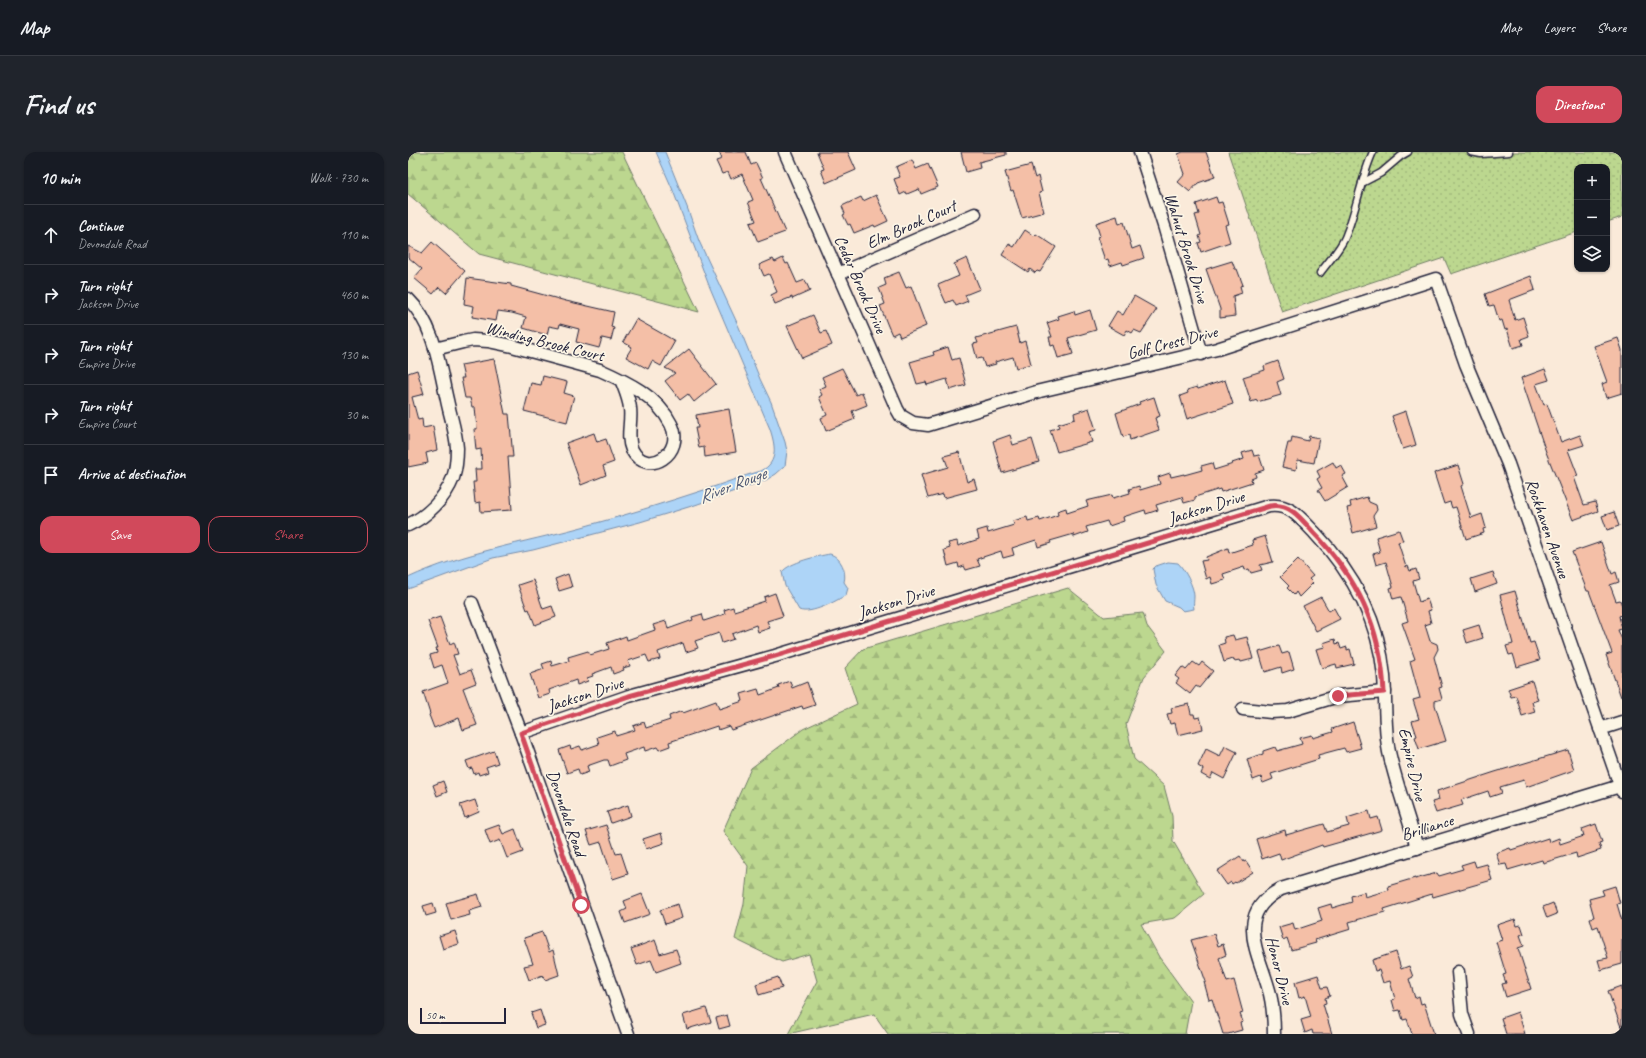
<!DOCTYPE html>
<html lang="en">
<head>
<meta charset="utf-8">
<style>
	body { margin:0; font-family:Caveat,sans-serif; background:#20242c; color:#f1f3f6 }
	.controls { position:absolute; right:12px; top:12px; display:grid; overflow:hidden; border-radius:8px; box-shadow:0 1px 3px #0004 }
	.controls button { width:36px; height:36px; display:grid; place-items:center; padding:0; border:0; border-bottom:1px solid #363941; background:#171b24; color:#f1f3f6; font:20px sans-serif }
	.scale { position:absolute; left:12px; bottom:10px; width:86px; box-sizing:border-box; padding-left:4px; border:2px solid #22223b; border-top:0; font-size:11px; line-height:14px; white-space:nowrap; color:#22223b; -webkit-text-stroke:3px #fcf5e5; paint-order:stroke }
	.stop { position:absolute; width:12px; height:12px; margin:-9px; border:3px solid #d1495b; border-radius:50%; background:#fff }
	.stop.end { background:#d1495b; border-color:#fff; box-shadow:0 1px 4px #0008 }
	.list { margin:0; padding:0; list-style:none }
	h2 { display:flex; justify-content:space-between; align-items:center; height:52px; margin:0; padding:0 16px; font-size:17px }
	h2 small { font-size:13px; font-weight:400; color:#9ea1a6 }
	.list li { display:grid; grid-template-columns:26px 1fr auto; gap:12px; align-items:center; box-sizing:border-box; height:60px; padding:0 16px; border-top:1px solid #363941 }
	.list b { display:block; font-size:15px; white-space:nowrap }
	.list p { margin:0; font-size:13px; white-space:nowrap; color:#9ea1a6 }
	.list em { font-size:13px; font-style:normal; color:#9ea1a6 }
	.actions { display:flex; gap:8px; padding:12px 16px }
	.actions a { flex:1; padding:9px 0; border:1px solid #d1495b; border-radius:12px; text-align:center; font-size:14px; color:#d1495b }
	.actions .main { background:#d1495b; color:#fff }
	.icon { flex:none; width:22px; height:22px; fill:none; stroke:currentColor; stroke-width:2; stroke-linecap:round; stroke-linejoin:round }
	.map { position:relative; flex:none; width:1214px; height:882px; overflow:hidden; border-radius:12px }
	header { display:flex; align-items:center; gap:24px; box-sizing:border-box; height:56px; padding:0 20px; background:#171b24; border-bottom:1px solid #363941 }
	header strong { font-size:19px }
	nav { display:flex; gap:22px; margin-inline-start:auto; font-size:14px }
	.intro { display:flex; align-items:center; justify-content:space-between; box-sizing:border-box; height:96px; padding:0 24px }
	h1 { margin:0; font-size:28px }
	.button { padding:10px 18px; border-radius:12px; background:#d1495b; color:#fff; font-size:14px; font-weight:700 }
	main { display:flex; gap:24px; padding:0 24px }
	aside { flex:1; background:#171b24; border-radius:12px; box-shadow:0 1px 3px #0004 }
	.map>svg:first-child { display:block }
</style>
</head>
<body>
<header>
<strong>Map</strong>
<nav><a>Map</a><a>Layers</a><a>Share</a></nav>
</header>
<div class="intro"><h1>Find us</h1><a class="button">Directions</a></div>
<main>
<aside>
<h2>10 min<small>Walk · 730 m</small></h2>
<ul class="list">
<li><svg class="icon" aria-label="ahead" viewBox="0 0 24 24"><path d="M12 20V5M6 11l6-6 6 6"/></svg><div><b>Continue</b><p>Devondale Road</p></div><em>110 m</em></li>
<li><svg class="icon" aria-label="right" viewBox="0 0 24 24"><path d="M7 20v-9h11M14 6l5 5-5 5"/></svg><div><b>Turn right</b><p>Jackson Drive</p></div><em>460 m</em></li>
<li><svg class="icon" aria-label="right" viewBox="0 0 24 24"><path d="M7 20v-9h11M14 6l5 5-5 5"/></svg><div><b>Turn right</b><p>Empire Drive</p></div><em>130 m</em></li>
<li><svg class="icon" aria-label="right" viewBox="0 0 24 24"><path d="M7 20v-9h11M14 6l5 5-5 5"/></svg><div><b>Turn right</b><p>Empire Court</p></div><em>30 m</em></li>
<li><svg class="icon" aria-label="arrive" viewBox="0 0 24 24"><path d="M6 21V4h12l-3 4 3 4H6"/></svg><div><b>Arrive at destination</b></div></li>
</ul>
<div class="actions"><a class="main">Save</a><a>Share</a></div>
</aside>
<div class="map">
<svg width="1214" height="882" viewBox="0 0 1214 882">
	<defs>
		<pattern id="grass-dots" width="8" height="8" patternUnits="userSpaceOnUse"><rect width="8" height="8" fill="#bcd78f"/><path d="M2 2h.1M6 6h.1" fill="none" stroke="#a1b87c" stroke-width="1.8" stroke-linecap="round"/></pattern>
		<pattern id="forest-firs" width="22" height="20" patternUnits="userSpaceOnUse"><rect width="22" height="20" fill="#bcd78f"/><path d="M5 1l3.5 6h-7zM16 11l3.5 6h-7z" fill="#a1b87c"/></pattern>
	</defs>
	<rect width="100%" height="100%" fill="#faead9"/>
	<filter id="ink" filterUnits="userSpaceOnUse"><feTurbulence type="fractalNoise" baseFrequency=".025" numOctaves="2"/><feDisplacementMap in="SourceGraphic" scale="8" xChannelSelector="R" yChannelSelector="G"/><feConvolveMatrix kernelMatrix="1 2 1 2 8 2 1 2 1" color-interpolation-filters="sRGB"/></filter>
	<g filter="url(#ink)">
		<path fill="url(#grass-dots)" stroke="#6f7c65" d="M820 0H1214V65L1199 70V15H1169V80L1043 122 1036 106 874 160Z"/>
		<g fill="url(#forest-firs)" stroke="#6f7c65">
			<path d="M0 0H214L291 160 71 102 0 42Z"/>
			<path d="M660 436 696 465 735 461 739 474 758 499 736 525 718 572 726 607 756 634 764 664 765 689 796 742 767 766 733 772 751 805 783 849 777 882H480L466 862 380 882 409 829 401 802 374 810 327 787 336 752 340 714 315 679 343 616 395 577 449 552 437 516 455 497Z"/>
		</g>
		<g fill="#add4f7" stroke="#758dac">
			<path d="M248 0H257L279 55 291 89 331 175 352 227 363 250 377 290 379 299 377 314 368 322 358 328 287 353 232 370 125 398 85 406 0 437V426C56 400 115 391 174 375 215 364 256 351 296 338 315 332 334 324 353 319 371 310 367 293 362 277L300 131 264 36Z"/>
			<path d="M422 402C433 405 439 420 436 430L440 436 438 443C428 449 403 463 391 458L377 434 374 420C382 410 410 404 422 402Z"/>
			<path d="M760 410 770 411C777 418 786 435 786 444 786 449 785 452 786 457L775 459 771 455 757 449 748 433 745 417 748 414Z"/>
		</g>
		<g fill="#f4bfa7" stroke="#22223b">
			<path d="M311 0H338L343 13 348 11 355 26H353L377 80 350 90 342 71 348 69 340 50 345 48 334 22 323 27 320 20 314 22 308 9 314 7Z"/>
			<path d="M409 0H440L448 18 418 31 413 18 416 17Z"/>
			<path d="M553 0H598V3L571 10 572 16 558 20Z"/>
			<path d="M775 0H798L807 25 790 31 782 40 770 30 777 22 770 2Z"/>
			<path d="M504 8 508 17 520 12 530 35 513 42 511 37 499 42 498 40 492 43 486 27 492 25 488 15Z"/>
			<path d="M623 13 627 26 630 24 634 40 631 41 636 60 614 66 605 38 603 39 597 20Z"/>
			<path d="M468 43 480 69 467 75 466 73 446 81 442 72 440 73 435 63 437 62 434 54 453 45 455 49Z"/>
			<path d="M808 45 810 51 814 50 821 72 817 73 822 90 793 100 790 91 793 90 791 84 793 83 787 63 791 62 788 52Z"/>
			<path d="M709 64 711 72 716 70 724 97 732 94 736 106 715 113 714 110 702 114 700 107 697 108 689 85 692 84 688 71Z"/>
			<path d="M617 78 626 84 628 82 648 95 632 120 629 119 627 121 622 117 620 120 594 103 601 92 606 95Z"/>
			<path d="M24 90 57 119 38 141 31 135 25 142 6 126 14 117 0 105V94L14 101Z"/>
			<path d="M375 106 378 112 380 111 389 131 397 128 402 139 384 147V145L367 152 363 143 369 140 361 122 356 124 351 113 365 107 367 110Z"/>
			<path d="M559 106 572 137 557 143 560 149 548 154 545 148 538 151 530 133 551 124 546 112Z"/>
			<path d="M824 109 827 117H829L835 133 832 134 834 141 825 144 827 164 812 166V157L798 117Z"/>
			<path d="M491 120 498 136 503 134 518 174 492 185 490 180 484 183 480 174 472 154 477 152 471 136 478 133 476 126Z"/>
			<path d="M1123 124 1127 138 1101 148 1107 168 1115 165 1121 184 1113 187 1115 193 1105 196 1099 177 1097 178 1094 168 1091 169 1086 153 1081 154 1077 142Z"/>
			<path d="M59 126 103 132V134L158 149 206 160 203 175 206 176 203 188 194 186 191 196 168 190 171 177 152 172 151 176 141 174 139 183 115 176 118 165 104 161 90 159 88 169 64 165 66 154 56 152Z"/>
			<path d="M726 144 749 157 733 181 726 178 724 181 719 178 716 183 700 174 709 159 715 163Z"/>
			<path d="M682 158 688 178 660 186 665 202 650 206 646 193 643 194 641 185H644L639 171 651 167 650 164 666 159 667 163Z"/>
			<path d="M405 163 413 181 418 179 424 193 394 206 379 174Z"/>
			<path d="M228 167 267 189 253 214 244 209 240 217 218 205 224 195 215 190Z"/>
			<path d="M608 175 612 191 617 189 623 212 608 216 605 205 587 210 588 212 577 215 574 206 569 207 565 192 570 191 568 186Z"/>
			<path d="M1210 186 1214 198V241L1198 246 1194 232 1199 230 1186 194Z"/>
			<path d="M540 195 544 208 551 206 558 233 542 238 539 227 519 233 518 230 509 232 502 210 526 203 525 200Z"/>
			<path d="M281 197 308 232 286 250 280 242 272 248 257 229 267 221 257 216Z"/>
			<path d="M86 207 97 262H101L105 305H100L104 358 73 360 72 350 67 351 65 330H68L67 317H74L73 297 68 298 66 277H69L67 255H64L62 246H57L53 226H56L53 213Z"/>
			<path d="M870 209 876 227 869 230 873 243 849 250V248L843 250 835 225 857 218 856 214Z"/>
			<path d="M434 216 448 243 454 240 459 253 444 259 447 267 418 279 413 266 419 263 411 245 414 243 411 237 418 234 414 225Z"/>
			<path d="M1137 217 1141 228 1128 232 1136 253 1139 252 1153 290 1172 283 1176 293 1160 298 1170 324 1166 325 1176 353 1187 350 1190 359 1165 368 1138 300 1113 226Z"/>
			<path d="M9 218 16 242 4 245 10 268 14 267 15 276 25 274 29 298 18 301 20 311 0 315V221Z"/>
			<path d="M135 224 159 230 156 241 166 244 159 270 116 259 123 231 133 233Z"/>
			<path d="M817 228 825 252 779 267 772 244 780 241 779 238 789 235 790 237Z"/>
			<path d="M746 245 752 264 747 266 751 278 722 288 721 283 715 285 708 261 732 252 731 250Z"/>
			<path d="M681 256 688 278 681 280 684 290 649 300 642 278 651 275 650 272 667 267 666 261Z"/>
			<path d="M321 257 328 300 297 305 296 295 291 296 287 276H290L288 263Z"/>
			<path d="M998 259 1008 293 995 297 984 264Z"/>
			<path d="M186 281 189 290 198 287 206 310 195 314 198 323 173 333 158 291Z"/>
			<path d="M602 283 605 293 624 287 631 310 594 321 585 289Z"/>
			<path d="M901 284 911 286 906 311 890 308 888 318 874 315 880 291H883L884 285 900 289Z"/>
			<path d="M844 298 846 304 851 303 856 318 847 321 848 325 843 327 844 330 813 340 812 337 787 345V348L776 351 774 345 748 353 750 358 738 362 737 358 715 365 716 369 701 374 699 369 678 375 680 380 666 385V382L642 389 643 391 630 395 628 388 604 396 606 403 595 406 593 399 569 407 572 414 558 418 556 414 551 416 550 411 540 414 536 398 542 396 540 391 549 389 550 394 571 387 569 379 579 376 580 381 606 373 605 369 619 365 620 369 631 366 632 369 650 363 649 359 658 356 659 361 680 354 678 349 704 343 705 346 722 341 721 337 731 334 732 338 752 332 750 325 762 321 763 325 776 322V323L794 318 793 314 804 311 806 318 825 312 824 311 836 307 834 301Z"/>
			<path d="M551 300 559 330 566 327 569 337 536 346 535 342 520 346 513 323 540 315 536 304Z"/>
			<path d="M925 310 928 316 933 313 938 322 934 324 940 335 917 349 910 338 914 336 909 327 912 325 909 319Z"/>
			<path d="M1050 313 1056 332 1053 334 1063 366 1074 362 1078 376 1075 377 1076 381 1058 387 1048 355 1044 356 1042 350 1036 352 1026 321Z"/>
			<path d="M959 345 961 350 968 353 969 358 965 364 968 374 945 381 939 356 943 355 942 350Z"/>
			<path d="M1206 360 1211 374 1199 378 1194 364Z"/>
			<path d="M991 378 995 389 990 390 998 415 1000 414 1002 419 1008 417 1011 427 1005 429 1011 450 1019 447 1023 458 1020 459 1023 471 1017 473 1022 489 1029 492 1030 497 1026 505 1034 535 1031 536 1034 547 1027 549V553L1038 589 1011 597 1007 585 1009 584 1004 569 1011 567 1005 548 1012 546 1002 509 1007 507 994 471 1000 469 993 445 985 447 982 436 985 435 978 410 968 413 965 402 972 400 968 385Z"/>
			<path d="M857 384 865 410 852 413 854 418 843 421 841 417 837 418 836 415 815 422 817 428 804 432 802 425 798 427 793 409 799 408 798 405 820 396 821 401 845 393 844 388Z"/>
			<path d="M1193 390 1204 422 1208 420 1211 430 1202 433 1208 449 1212 448 1214 454V463L1211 464 1214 477 1210 478 1214 488V545H1213L1198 503 1204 501 1181 439H1179L1164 400Z"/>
			<path d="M890 407 905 424 901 427 905 431 891 445 888 440 886 443 879 436 881 434 872 425Z"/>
			<path d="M1085 420 1089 432 1067 440 1063 427Z"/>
			<path d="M160 422 164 435 151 439 147 427Z"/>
			<path d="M125 428 135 457 144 454 148 465 127 473 121 457 119 458 110 433Z"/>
			<path d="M1107 439 1122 491 1126 490 1132 508 1109 515 1105 502 1101 503 1098 494 1105 492 1092 443Z"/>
			<path d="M367 441 375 464 359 469 362 476 350 480 348 473 324 482 326 487 314 491 311 481 287 489 290 496 278 500 275 491 250 500 252 507 241 510 238 503 220 509 222 514 215 516 216 518 205 522 203 515 184 522 185 524 179 526 180 529 169 533 168 528 141 538 142 542 130 546 122 522 136 517 134 512 143 509 144 514 161 509 160 505 180 499 182 503 201 497 199 491 218 484 219 488 247 478 245 473 258 469 260 477 285 468 284 465 294 462 296 469 317 462 316 458 325 455 326 459 357 449 356 445Z"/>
			<path d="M913 445 921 459 926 456 932 467 908 479 895 454Z"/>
			<path d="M32 465 42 492 46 490 50 502 45 503 52 522 63 518 68 531 55 536 69 573 55 578 51 566 26 576 21 563 22 562 15 540 40 531 34 513 26 516 22 503 29 501 28 496H30L20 469Z"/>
			<path d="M1071 473 1075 486 1059 491 1055 478Z"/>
			<path d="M825 483 827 488 839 485 845 507 833 510 832 508 826 509 825 507 816 510 811 493 817 491 816 485Z"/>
			<path d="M927 487 928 492 931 491 933 497 939 495V498L942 497 946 512 929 516 928 512 914 516 908 497 917 495 915 491Z"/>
			<path d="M871 494 874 502 881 500 886 517 874 521 873 515 857 520 851 500Z"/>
			<path d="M785 510 791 514 794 510 805 519 791 536 788 534 782 542 768 531 771 527 767 524 774 515 778 518Z"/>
			<path d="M382 529 384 536 399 530 407 553 395 557 394 554 323 578 321 574 310 578 309 574 261 590 262 594 251 598 249 595 237 599 236 595 216 602 218 608 202 614 200 608H196L179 614 181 620 172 623 170 617 159 621 151 598 162 594 163 597 172 594 174 598 191 592 189 585 207 579 208 584 227 578 225 574 236 570 238 576 262 568 261 564 274 559 275 561 308 549 311 557 335 549 333 542 350 537 352 543 371 536 370 533Z"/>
			<path d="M1124 529 1130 548 1124 550 1127 560 1114 564 1108 544 1103 545 1100 537Z"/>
			<path d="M781 552 783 562H786L787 566 792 565 795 577 770 583 767 571 762 572 759 562 764 561 763 556Z"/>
			<path d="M945 570 953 596 938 600 936 596 910 603 911 607 863 622 865 627 855 631 853 625 845 628 839 607 855 602V599L867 595 869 599 894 592 892 586 904 583 905 586 925 580 924 577Z"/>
			<path d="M817 594 829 600 816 627 805 621 802 627 793 622 795 617 790 614 798 597 812 604Z"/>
			<path d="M1160 598 1166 618 1118 635 1116 628 1092 635 1094 641 1082 645 1080 639 1053 648 1055 653 1028 661 1024 650 1031 648 1029 639 1087 620Z"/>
			<path d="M86 599 90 611 78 615 80 620 71 623 70 620 66 622 64 616 61 617 58 609Z"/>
			<path d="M35 629 39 640 29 644 25 633Z"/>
			<path d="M67 648 71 660 57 666 52 653Z"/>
			<path d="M220 653 223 664 203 671 199 660Z"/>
			<path d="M961 659 963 667 970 665 974 678 915 695 914 693 873 708 871 701 854 707 848 687 877 678 878 683 916 672 919 680 941 674 939 666Z"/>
			<path d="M1188 672 1194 690 1191 691 1193 698 1169 706 1168 701 1135 711 1134 708 1100 718 1098 712 1092 713 1088 701 1102 696 1103 698 1140 686 1141 690 1151 686 1152 692 1176 684 1174 677Z"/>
			<path d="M91 673 95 682 107 677 115 700 99 706 92 688 82 692 77 678Z"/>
			<path d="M198 673 208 702 213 701 220 722 205 727 193 690 183 693 178 679Z"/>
			<path d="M253 681 256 691 238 697 235 687Z"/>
			<path d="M832 704 836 710 838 709 845 720 828 731 827 730 824 732 823 730 819 733 809 719Z"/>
			<path d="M1066 709 1068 715 1079 712 1084 728 1025 745 1024 742 976 757 977 760 941 770 943 777 907 788 908 791 883 798 879 786 875 788 871 775 885 771 887 778 914 769 910 756 923 752 924 756 944 750 943 744 956 740 957 745 981 738 980 734 1007 726V727L1029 721 1031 724 1055 717 1053 713Z"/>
			<path d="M1207 734 1212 751 1209 752 1214 769V812L1193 818 1190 808 1200 806 1190 774 1185 776 1182 766 1186 765 1181 747 1196 743 1194 738Z"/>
			<path d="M70 742 74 755 61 759 62 763 43 768 38 751Z"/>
			<path d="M234 742 242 762 217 771 213 760 219 757 216 749Z"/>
			<path d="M25 751 28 761 18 764 15 754Z"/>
			<path d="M1145 751 1149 762 1139 766 1135 755Z"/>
			<path d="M270 752 274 766 257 772 252 758Z"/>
			<path d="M1107 767 1109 774 1113 773 1116 782 1112 783 1116 794 1110 796 1123 837 1098 845 1094 832 1098 831 1095 823 1098 822 1088 790 1094 788 1089 773Z"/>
			<path d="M47 779 51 792 35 797 31 784Z"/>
			<path d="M134 780 141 800 145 798 151 823 137 828 135 823 121 828 116 814 125 812 116 786Z"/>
			<path d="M806 782 810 794 815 792 818 803 811 806 819 830 826 828 835 861 832 862 835 870 832 871 834 878 820 882H815L804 847 801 848 796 830H798L783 788Z"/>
			<path d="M247 788 252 802 268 797 273 811 248 820 243 808 229 813 223 797Z"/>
			<path d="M988 800 993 817 1001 814 1005 825 1001 827 1007 846 1011 844 1013 852 1016 851 1026 882H1004L999 867 995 868 992 858 987 859 984 848 987 847 982 829 975 831 971 818 967 819 964 808Z"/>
			<path d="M910 823 914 836 919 835 922 844 917 846 918 851 915 852 924 882H905L904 878 897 881 893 868 903 865 897 844 891 846 887 830Z"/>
			<path d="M370 825 374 836 351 843 348 832Z"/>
			<path d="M1214 834V875H1213L1200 839Z"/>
			<path d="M298 856 303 870 279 877 275 863Z"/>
			<path d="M132 858 137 873 128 876 123 861Z"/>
			<path d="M1110 860 1117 882H1098L1093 866Z"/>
			<path d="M319 863 322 874 311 877 308 866Z"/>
		</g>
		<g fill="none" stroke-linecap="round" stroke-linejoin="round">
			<g stroke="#22223b" stroke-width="9">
				<g id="lane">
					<path d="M1063 0 1073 2 1101 0"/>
					<path d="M954 31 973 21 993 4 1000 0"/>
					<path d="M912 121C920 110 934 95 938 83 949 56 953 26 965 0"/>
				</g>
			</g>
			<g stroke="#22223b" stroke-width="15">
				<g id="street">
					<path d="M377 0 489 257 493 264 505 271 520 273 632 239 809 197 1028 127 1058 212 1100 312 1214 639"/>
					<path d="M732 0 757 77 793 202"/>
					<path d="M430 122 567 62"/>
					<path d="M0 147C27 173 31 214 39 248 42 263 48 280 49 296 49 305 48 317 45 326 37 346 20 364 0 373"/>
					<path d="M27 197 55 190 65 188 80 189 104 194 192 218C219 230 249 244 263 272 278 301 239 326 224 298 218 284 224 270 222 256 221 247 217 238 214 230"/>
					<path d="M64 451 113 581 220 882"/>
					<path d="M835 557 863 560 880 559 930 544 977 540"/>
					<path d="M1192 577 1214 570"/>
					<path d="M113 581 221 544 367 504 861 354C882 351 893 367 906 380 944 420 971 469 976 524 978 549 976 575 981 600 988 632 1000 664 1009 696"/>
					<path d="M1050 820 1054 862 1061 882"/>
					<path d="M866 882C866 869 865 855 862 842 852 802 824 763 873 737L1212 634"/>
				</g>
			</g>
			<use href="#lane" stroke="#fcf5e5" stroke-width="6"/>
			<use href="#street" stroke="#fcf5e5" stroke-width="12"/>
		</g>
	</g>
	<g fill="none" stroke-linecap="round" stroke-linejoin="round" filter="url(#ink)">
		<path stroke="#d1495b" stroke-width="5" d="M173 753 113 581 221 544 367 504 862 354C881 351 892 365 904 379 949 425 973 475 976 540L930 544"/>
	</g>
	<g text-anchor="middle" stroke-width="3.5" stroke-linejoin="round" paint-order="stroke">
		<g font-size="17" fill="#22223b" stroke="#fcf5e5">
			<text transform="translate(503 72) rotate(-24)" y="6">Elm Brook Court</text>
			<text transform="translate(779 96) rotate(73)" y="6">Walnut Brook Drive</text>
			<text transform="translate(453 132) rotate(66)" y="6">Cedar Brook Drive</text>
			<text transform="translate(137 189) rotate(14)" y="6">Winding Brook Court</text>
			<text transform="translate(764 190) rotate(-14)" y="6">Golf Crest Drive</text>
			<text transform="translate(798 355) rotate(-17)" y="6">Jackson Drive</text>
			<text transform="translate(1140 376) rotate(71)" y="6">Rockhaven Avenue</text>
			<text transform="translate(488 449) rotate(-17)" y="6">Jackson Drive</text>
			<text transform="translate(177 542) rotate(-18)" y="6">Jackson Drive</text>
			<text transform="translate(1005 612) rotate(77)" y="6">Empire Drive</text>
			<text transform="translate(159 661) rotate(71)" y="6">Devondale Road</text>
			<text transform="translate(1019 675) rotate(-17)" y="6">Brilliance</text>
			<text transform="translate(872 818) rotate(76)" y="6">Honor Drive</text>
		</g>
		<g font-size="18" font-style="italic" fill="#4c5773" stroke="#fcf5e5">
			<text transform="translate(324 333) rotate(-21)" y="6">River Rouge</text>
		</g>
	</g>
</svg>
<div class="controls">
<button>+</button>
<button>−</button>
<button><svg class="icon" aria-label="layers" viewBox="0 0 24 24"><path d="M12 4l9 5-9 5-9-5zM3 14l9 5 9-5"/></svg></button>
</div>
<div class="scale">50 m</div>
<div class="stop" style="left:173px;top:753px"></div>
<div class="stop end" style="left:930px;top:544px"></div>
</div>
</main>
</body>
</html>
